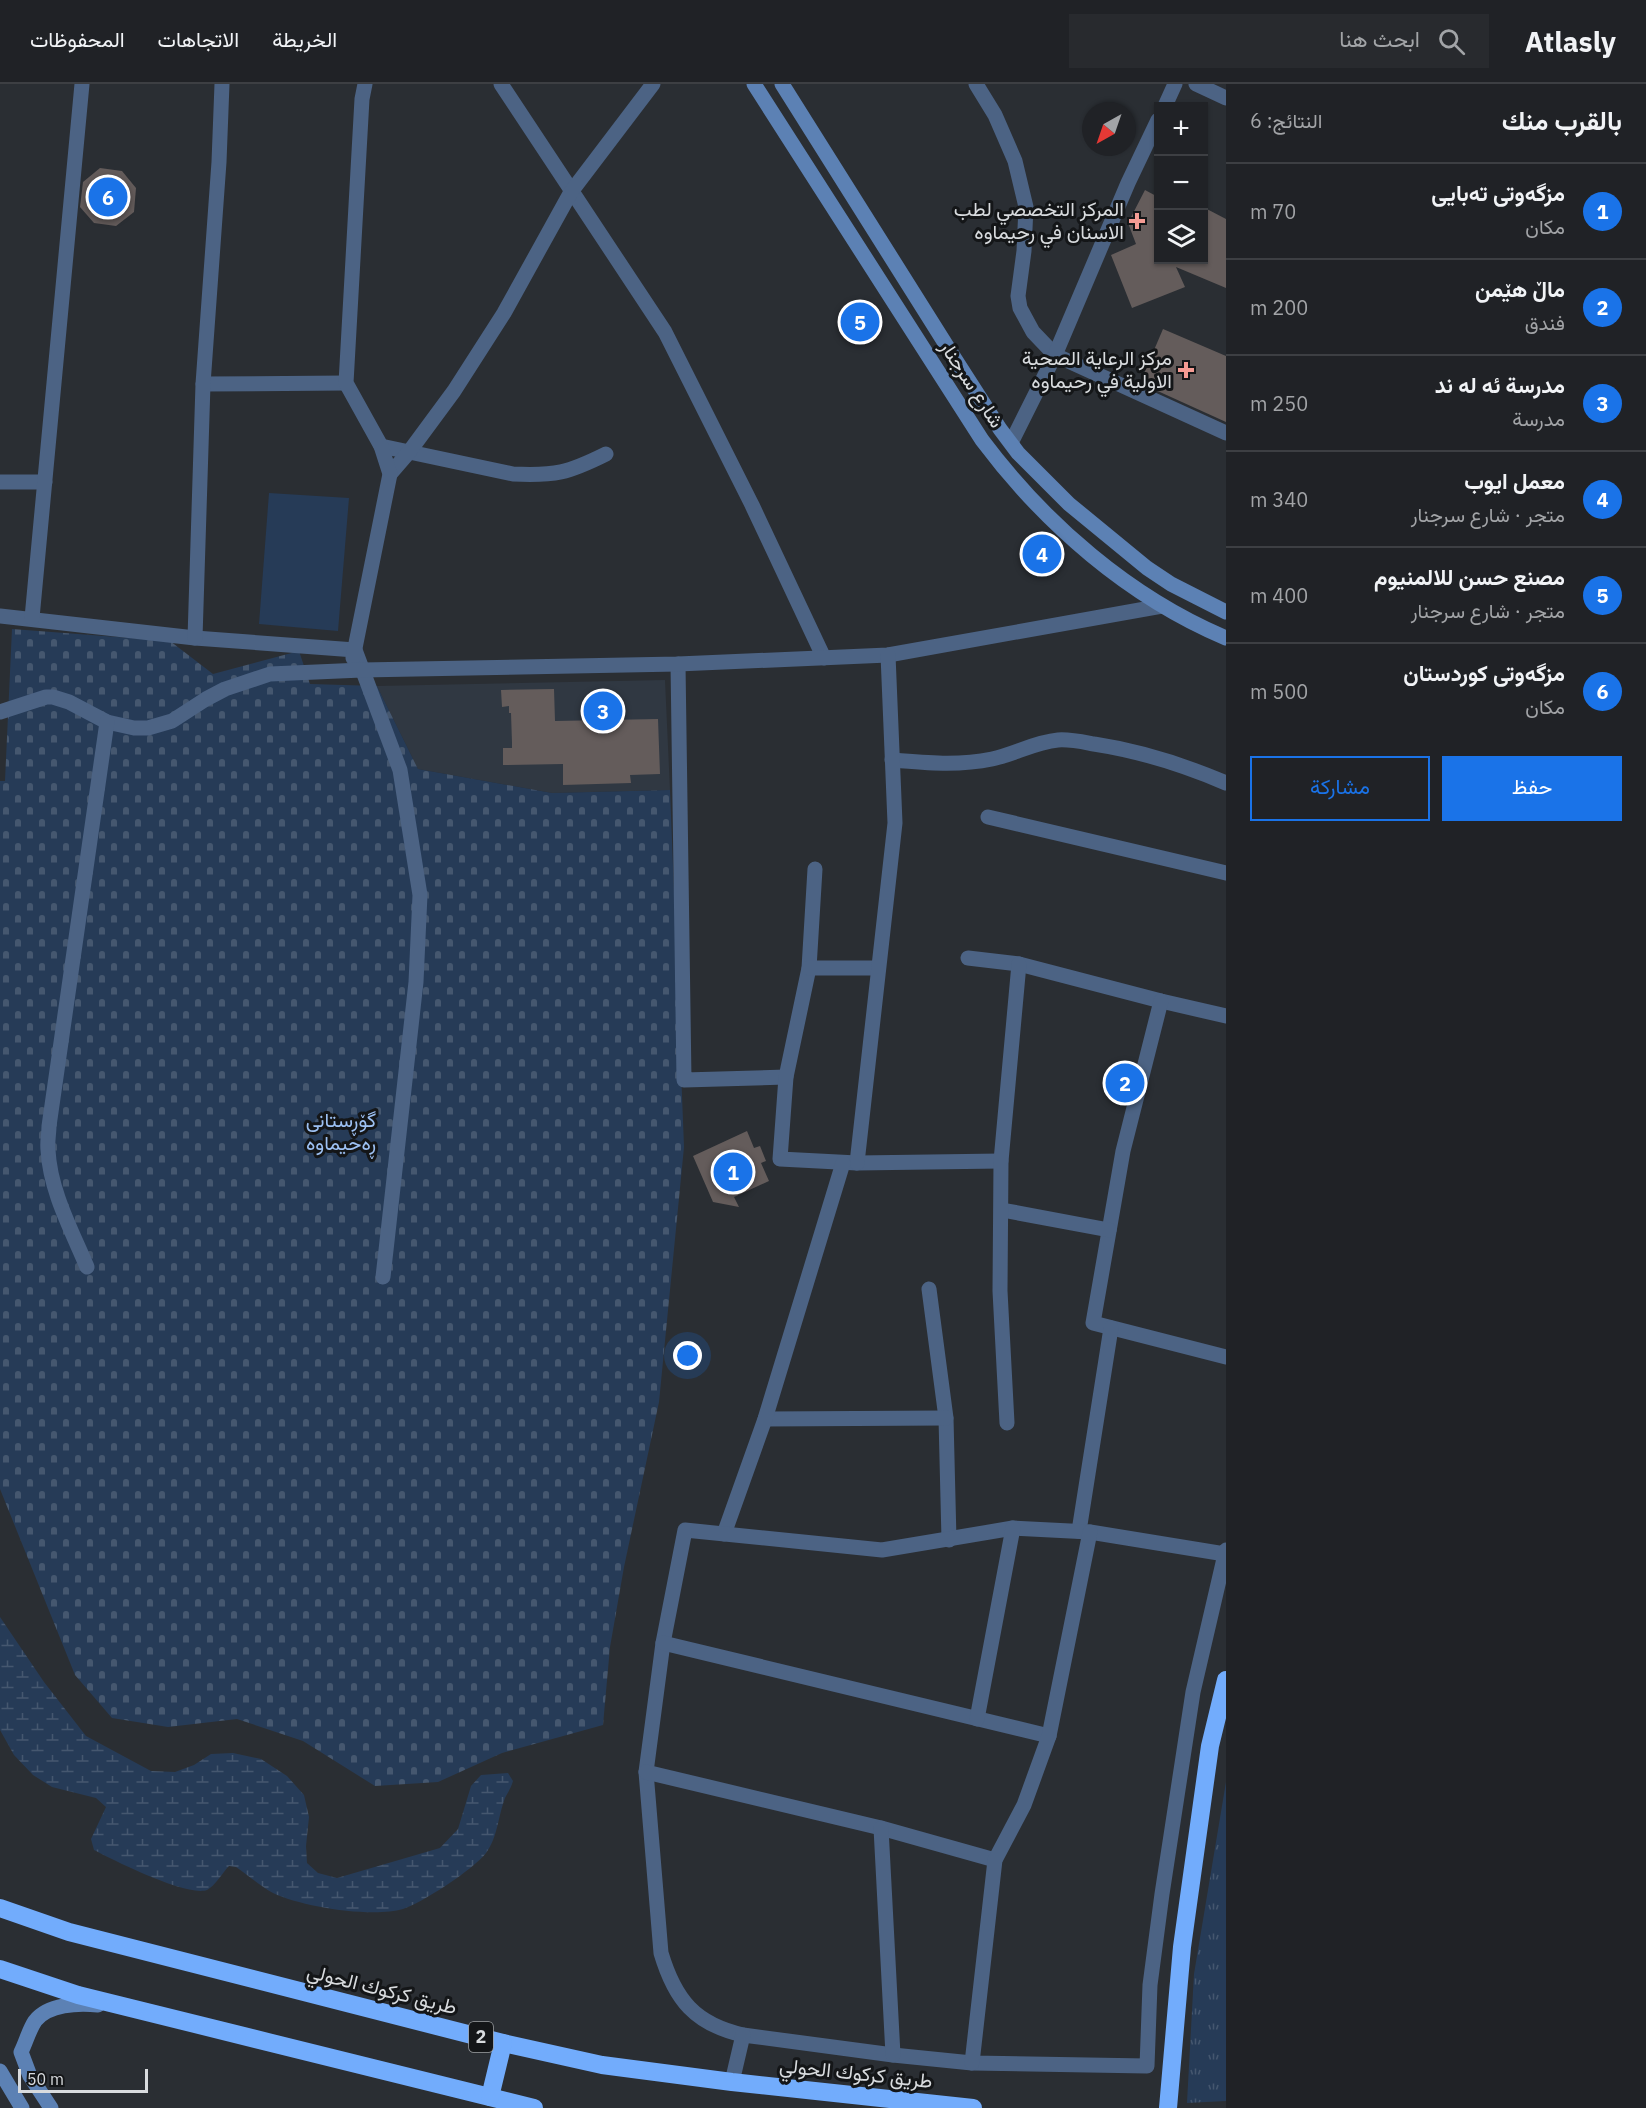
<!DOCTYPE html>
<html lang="ar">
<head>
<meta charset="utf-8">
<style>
	body { margin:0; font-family:"IBM Plex Sans",Vazirmatn,sans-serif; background:#282a2e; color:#f1f3f6; direction:rtl }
	.controls { position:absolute; right:18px; top:18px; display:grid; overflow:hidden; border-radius:0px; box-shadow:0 2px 4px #0004 }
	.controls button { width:54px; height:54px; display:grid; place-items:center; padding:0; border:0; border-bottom:2px solid #3d3f43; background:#202226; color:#f1f3f6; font:30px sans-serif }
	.compass { position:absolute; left:1082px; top:18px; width:54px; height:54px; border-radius:50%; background:#202226; box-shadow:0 2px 4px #0004; rotate:220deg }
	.scale { position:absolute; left:18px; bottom:15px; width:130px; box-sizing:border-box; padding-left:6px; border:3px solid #d8dbde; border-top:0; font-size:16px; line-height:21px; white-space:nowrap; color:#d8dbde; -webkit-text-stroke:4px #141618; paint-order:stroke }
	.you { position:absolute; left:688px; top:1272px; width:21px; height:21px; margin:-15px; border:4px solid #fff; border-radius:50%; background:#1a73e8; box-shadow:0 0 0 9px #1a73e833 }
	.badge { display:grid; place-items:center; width:39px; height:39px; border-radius:50%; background:#1a73e8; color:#fff; font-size:20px; font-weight:700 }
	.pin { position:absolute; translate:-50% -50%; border:3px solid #fff; box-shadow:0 2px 6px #0006 }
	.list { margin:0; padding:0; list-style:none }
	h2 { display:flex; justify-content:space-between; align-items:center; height:78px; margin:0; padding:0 24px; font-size:26px }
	h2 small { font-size:20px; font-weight:400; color:#a2a4a7 }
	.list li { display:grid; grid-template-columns:39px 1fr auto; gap:18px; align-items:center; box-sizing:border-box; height:96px; padding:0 24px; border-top:2px solid #3d3f43 }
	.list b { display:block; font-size:22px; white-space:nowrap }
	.list p { margin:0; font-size:20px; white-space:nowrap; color:#a2a4a7 }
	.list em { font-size:20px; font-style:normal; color:#a2a4a7 }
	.actions { display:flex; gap:12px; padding:18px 24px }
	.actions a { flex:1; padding:14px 0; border:2px solid #1a73e8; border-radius:0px; text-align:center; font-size:21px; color:#1a73e8 }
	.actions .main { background:#1a73e8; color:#fff }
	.icon { flex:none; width:33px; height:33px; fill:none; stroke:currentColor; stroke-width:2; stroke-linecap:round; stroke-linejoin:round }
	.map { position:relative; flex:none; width:1226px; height:2024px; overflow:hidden; direction:ltr }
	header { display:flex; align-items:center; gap:36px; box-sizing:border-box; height:84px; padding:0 30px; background:#202226; border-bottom:2px solid #3d3f43 }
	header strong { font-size:28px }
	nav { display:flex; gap:33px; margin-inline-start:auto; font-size:21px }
	.search { width:420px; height:54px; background:#282a2e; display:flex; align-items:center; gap:15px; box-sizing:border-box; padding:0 21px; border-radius:0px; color:#a2a4a7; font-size:22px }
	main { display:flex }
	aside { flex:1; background:#202226 }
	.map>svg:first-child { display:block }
</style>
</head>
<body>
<header>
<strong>Atlasly</strong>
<div class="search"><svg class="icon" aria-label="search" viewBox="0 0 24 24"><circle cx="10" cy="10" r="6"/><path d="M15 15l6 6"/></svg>ابحث هنا</div>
<nav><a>الخريطة</a><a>الاتجاهات</a><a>المحفوظات</a></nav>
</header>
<main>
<aside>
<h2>بالقرب منك<small>النتائج: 6</small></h2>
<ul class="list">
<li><span class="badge">1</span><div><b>مزگەوتی تەبایی</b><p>مكان</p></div><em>70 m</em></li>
<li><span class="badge">2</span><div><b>ماڵ هێمن</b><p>فندق</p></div><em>200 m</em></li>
<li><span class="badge">3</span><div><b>مدرسة ئه له ند</b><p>مدرسة</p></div><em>250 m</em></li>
<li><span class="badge">4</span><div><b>معمل ايوب</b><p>متجر · شارع سرجنار</p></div><em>340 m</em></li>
<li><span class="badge">5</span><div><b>مصنع حسن للالمنيوم</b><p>متجر · شارع سرجنار</p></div><em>400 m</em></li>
<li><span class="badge">6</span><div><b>مزگەوتی کوردستان</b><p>مكان</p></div><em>500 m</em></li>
</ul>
<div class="actions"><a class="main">حفظ</a><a>مشاركة</a></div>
</aside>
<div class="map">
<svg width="1226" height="2024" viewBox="0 0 1226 2024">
	<defs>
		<pattern id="grass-tufts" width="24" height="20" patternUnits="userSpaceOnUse" patternTransform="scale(1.5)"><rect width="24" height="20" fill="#263b57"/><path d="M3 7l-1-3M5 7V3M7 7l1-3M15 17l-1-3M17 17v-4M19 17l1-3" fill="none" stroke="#45576f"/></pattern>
		<pattern id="wetland-marsh" width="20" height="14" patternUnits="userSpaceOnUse" patternTransform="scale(1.5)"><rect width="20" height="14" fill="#263b57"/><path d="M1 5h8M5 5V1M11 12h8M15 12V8" fill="none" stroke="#45576f"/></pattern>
		<pattern id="cemetery-stones" width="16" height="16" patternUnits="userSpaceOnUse" patternTransform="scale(1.5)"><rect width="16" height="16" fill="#263b57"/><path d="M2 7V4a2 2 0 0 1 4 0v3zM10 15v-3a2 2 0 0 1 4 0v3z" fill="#45576f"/></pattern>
	</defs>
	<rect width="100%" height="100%" fill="#2a2e33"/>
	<path fill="#303842" d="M665 596 670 706 552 709 418 685 377 602Z"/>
	<path fill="url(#grass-tufts)" d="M1226 1698V2017L1187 2019 1194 1890Z"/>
	<path fill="url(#wetland-marsh)" d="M0 1533 44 1598 86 1652 151 1687 175 1688 194 1681 211 1670 233 1669 261 1675 287 1692 304 1711 309 1733 306 1762 307 1779 318 1789 337 1794 440 1764 458 1745 471 1702 481 1691 508 1689 513 1697C511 1704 508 1708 505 1714 498 1732 498 1753 486 1769 474 1785 422 1819 403 1825 372 1834 302 1823 273 1809 260 1802 248 1791 236 1783L229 1782C223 1788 215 1802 207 1806 187 1813 115 1777 94 1766L91 1755 106 1723 96 1714 52 1703 33 1691 14 1671 0 1646Z"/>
	<path fill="url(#cemetery-stones)" d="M12 545 170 557 213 590 299 567 310 600 377 602 418 685 552 709 670 706 684 1063 659 1318 624 1483 610 1563 603 1641 502 1669 438 1698 375 1702 303 1657 237 1635 168 1643 112 1634 75 1591 0 1405V697H5Z"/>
	<path fill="#263b57" d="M269 409 349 414 338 547 259 540Z"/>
	<g fill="#645c5b">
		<path d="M100 84 122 87 136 104 134 128 116 142 94 139 80 123 83 98Z"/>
		<path d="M1145 106 1158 113V176H1203V123L1226 135V204L1176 183 1185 203 1132 224 1111 171 1136 160 1128 139Z"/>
		<path d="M1163 245 1226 272V338L1140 299Z"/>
		<path d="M554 605 555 637 658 635 660 690 630 691 631 699 563 701V680L503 681V664H512V659L511 629H509V622L502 623 501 606Z"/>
		<path d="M747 1047 754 1064 760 1062 766 1077 761 1079 769 1097 734 1113 739 1123 713 1118 693 1072Z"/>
	</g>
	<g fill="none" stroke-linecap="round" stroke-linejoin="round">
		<g stroke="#4c6384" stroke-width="15">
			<path d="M501 0 665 248 752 421 824 574"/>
			<path d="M976 0 995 31 1015 77 1026 123 1024 167 1018 212 1020 224 1033 248 1055 271 1226 349"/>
			<path d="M1196 0 1226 14"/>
			<path d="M1165 22 1175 0"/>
			<path d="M203 300 346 299"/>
			<path d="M1011 359 1055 271 1128 99 1158 36"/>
			<path d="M381 362 513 390C555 392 568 389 606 370"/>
			<path d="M390 390 409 368 454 307 504 229 571 108 653 0"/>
			<path d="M0 398H45"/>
			<path d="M0 532 195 554 355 566 400 686 420 811 416 898 383 1193"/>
			<path d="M32 534 82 0"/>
			<path d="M195 554 203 300 219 78 222 0"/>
			<path d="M353 574 390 390 381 362 346 299 362 15 365 0"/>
			<path d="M678 580 684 996 786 993"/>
			<path d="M0 628 46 613H53L69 618 107 638 134 644H148L172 637 206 615 225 605 270 590 362 586 678 580 888 571 1162 522"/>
			<path d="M892 676C926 679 959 682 992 675 1015 670 1035 658 1058 656 1069 655 1083 658 1094 660 1140 667 1184 681 1226 699"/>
			<path d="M988 733 1226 789"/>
			<path d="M815 785 809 884 786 993 780 1075 857 1079 1001 1077"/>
			<path d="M968 874 1019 880 1161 917 1226 932"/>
			<path d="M809 884H878"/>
			<path d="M1161 917 1123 1067 1093 1239 1226 1273"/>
			<path d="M857 1079 895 739 888 571"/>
			<path d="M1002 1126 1109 1146"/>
			<path d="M87 1183C72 1147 50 1107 48 1066 47 1058 49 1050 49 1042L107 638"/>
			<path d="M929 1205 946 1334 949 1456"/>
			<path d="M765 1335 946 1334"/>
			<path d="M1007 1339 1000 1207 1001 1077 1019 880"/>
			<path d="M1079 1447 1111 1244"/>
			<path d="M724 1450 765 1335 843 1079"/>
			<path d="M1225 1470 1090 1448 1013 1444 882 1466 685 1446 663 1559 646 1688 661 1869C675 1916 695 1940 743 1951L893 1971 972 1979 1147 1982 1150 1901 1162 1810 1193 1608 1226 1466"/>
			<path d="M663 1559 1049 1652"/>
			<path d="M977 1635 1013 1444"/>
			<path d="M646 1688 881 1744 995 1776"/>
			<path d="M881 1744 893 1971"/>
			<path d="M972 1979 995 1776 1024 1721 1049 1652 1090 1448"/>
			<path d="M732 1998 743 1951"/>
		</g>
		<g stroke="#5c81b4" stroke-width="15">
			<path d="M754 0 982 356C1045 440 1129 513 1226 554"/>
			<path d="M782 0 955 275 1000 345 1018 369 1069 420 1147 484 1171 500 1226 528"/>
			<path d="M0 1987 22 2024"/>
			<path d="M51 2024 30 1992 21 1968C26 1958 29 1946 35 1937 48 1920 78 1919 98 1921"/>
		</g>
		<g stroke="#72acfc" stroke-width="18">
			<path d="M0 1824 69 1848 503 1959 602 1981 732 1998 973 2024"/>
			<path d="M0 1885 78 1911 534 2024"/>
			<path d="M490 2013 503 1959"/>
			<path d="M1168 2024 1182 1863 1210 1662 1226 1596"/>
		</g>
	</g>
	<g fill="#f59c94" stroke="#141618" stroke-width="2">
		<path d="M1134 128h6v6h6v6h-6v6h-6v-6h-6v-6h6z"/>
		<path d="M1183 277h6v6h6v6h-6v6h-6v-6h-6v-6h6z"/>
	</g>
	<g text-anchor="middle" stroke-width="6" stroke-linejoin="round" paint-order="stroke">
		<rect fill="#141618" stroke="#9da0a3" stroke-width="1.5" x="469" y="1938" width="24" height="30" rx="4.5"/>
		<g font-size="18" font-weight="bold" fill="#d8dbde">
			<text x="481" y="1959">2</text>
		</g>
		<g font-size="20" fill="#d8dbde" stroke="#141618" text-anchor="end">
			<text x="1124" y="132">المركز التخصصي لطب<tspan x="1124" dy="23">الاسنان في رحيماوه</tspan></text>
			<text x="1172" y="281">مركز الرعاية الصحیة<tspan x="1172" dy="23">الاولية في رحيماوه</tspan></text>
		</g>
		<g font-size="20" fill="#d8dbde" stroke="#141618">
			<text transform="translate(972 300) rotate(57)" y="7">شارع سرجنار</text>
			<text transform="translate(382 1905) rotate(14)" y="7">طريق كركوك الحولي</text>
			<text transform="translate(856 1989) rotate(6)" y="7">طريق كركوك الحولي</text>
		</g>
		<g font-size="20" fill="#9dc1f3" stroke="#141618">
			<text x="341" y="1043">گۆڕستانی<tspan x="341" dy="23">ڕەحیماوە</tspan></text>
		</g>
	</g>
</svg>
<div class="controls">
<button>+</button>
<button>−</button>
<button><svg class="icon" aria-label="layers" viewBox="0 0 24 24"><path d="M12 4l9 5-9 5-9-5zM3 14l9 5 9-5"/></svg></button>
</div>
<svg class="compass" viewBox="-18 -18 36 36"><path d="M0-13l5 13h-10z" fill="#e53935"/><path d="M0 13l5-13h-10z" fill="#a2a4a7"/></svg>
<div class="scale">50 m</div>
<div class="you"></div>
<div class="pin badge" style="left:733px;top:1088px">1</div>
<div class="pin badge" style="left:1125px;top:999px">2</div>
<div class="pin badge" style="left:603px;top:627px">3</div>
<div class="pin badge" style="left:1042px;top:470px">4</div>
<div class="pin badge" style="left:860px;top:238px">5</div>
<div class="pin badge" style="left:108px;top:113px">6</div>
</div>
</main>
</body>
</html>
